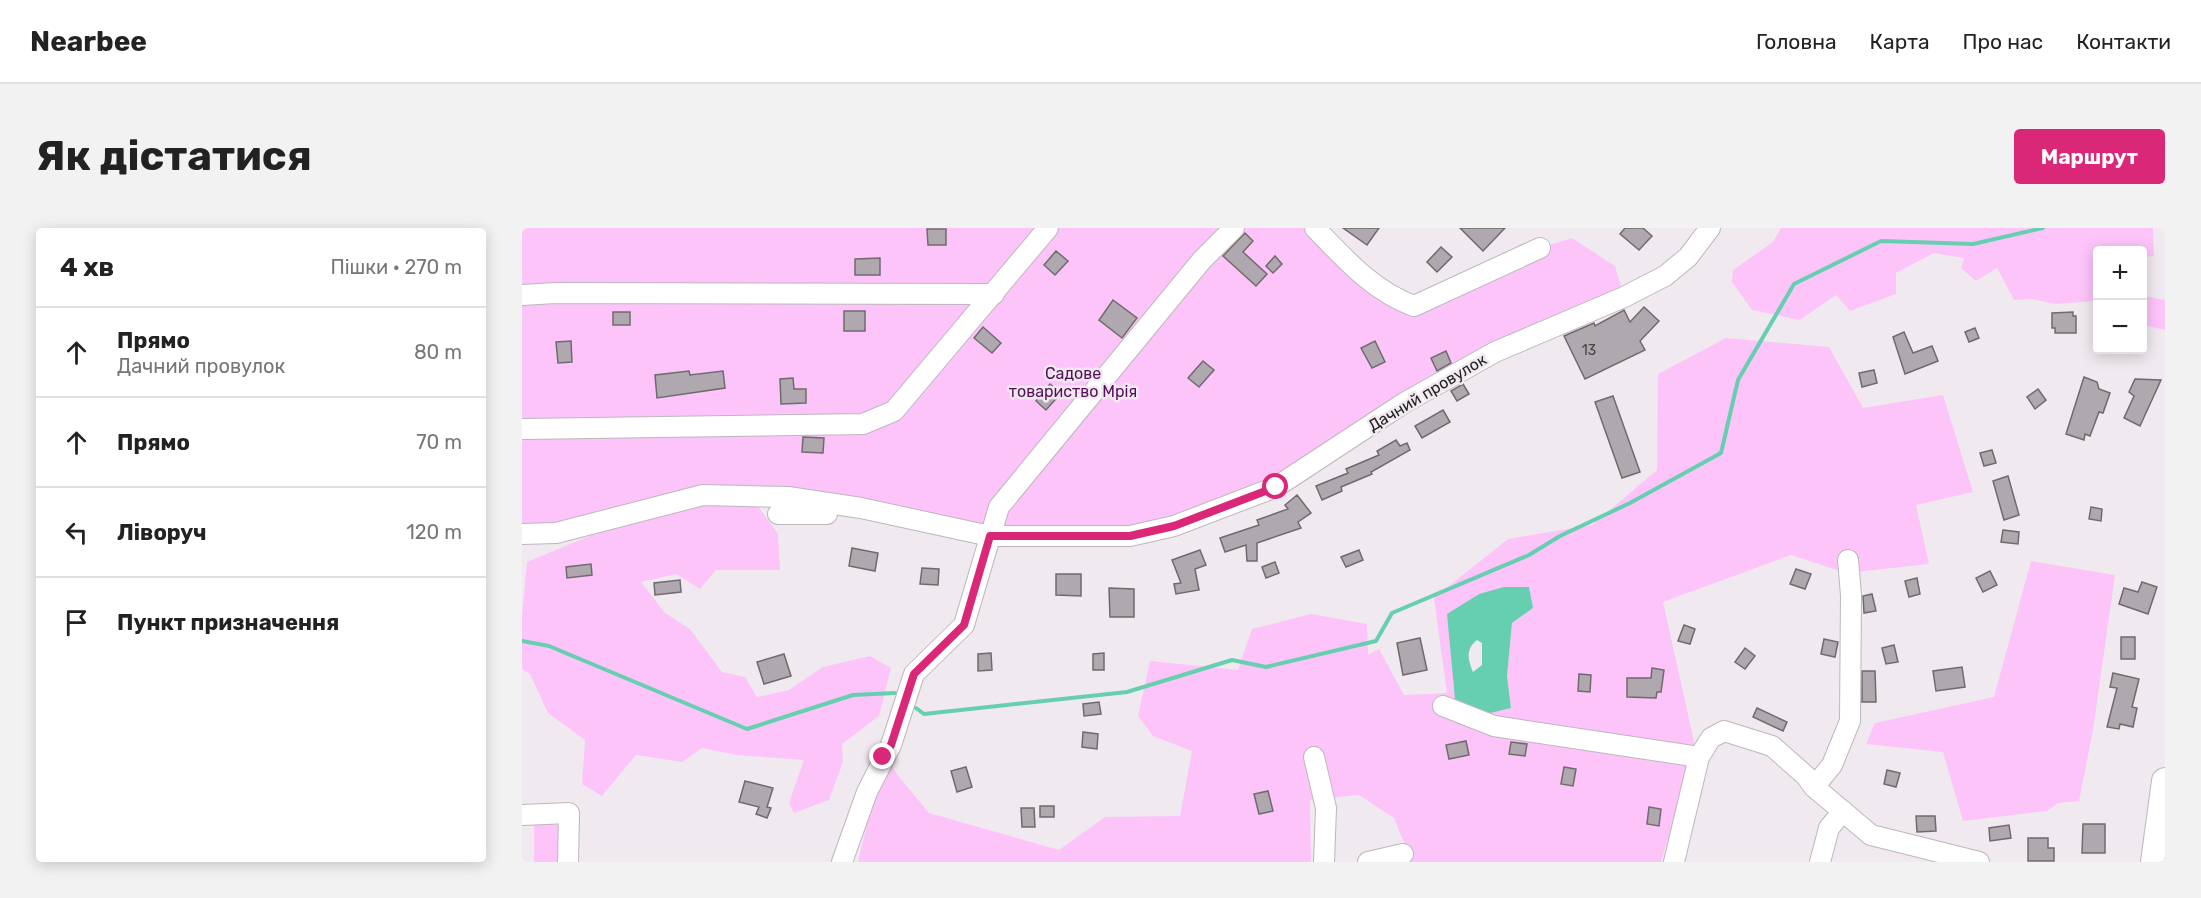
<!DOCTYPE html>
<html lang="uk">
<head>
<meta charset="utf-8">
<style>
	body { margin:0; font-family:Rubik,sans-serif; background:#f2f2f2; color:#222 }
	.controls { position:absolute; right:18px; top:18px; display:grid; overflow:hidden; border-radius:6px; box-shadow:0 3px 15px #0003 }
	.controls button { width:54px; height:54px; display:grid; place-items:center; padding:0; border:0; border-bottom:2px solid #e0e0e0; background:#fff; color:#222; font:30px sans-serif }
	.stop { position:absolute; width:18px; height:18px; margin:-14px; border:4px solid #db2777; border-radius:50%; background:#fff }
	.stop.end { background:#db2777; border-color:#fff; box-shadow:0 2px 6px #0008 }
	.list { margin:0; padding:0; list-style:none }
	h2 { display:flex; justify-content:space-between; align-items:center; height:78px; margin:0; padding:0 24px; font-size:26px }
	h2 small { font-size:20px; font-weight:400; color:#767676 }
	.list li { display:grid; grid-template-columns:39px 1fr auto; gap:18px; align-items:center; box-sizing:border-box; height:90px; padding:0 24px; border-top:2px solid #e0e0e0 }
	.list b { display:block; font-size:22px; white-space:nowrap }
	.list p { margin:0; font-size:20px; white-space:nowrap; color:#767676 }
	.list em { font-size:20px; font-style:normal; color:#767676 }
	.icon { flex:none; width:33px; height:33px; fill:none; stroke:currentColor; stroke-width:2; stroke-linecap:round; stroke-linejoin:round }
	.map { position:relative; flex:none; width:1643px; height:634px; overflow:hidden; border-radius:6px }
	header { display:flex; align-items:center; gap:36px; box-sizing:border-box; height:84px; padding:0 30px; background:#fff; border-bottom:2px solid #e0e0e0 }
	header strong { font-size:28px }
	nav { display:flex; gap:33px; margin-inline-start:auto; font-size:21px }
	.intro { display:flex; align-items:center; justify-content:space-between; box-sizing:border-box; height:144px; padding:0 36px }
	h1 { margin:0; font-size:42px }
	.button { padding:15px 27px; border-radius:6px; background:#db2777; color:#fff; font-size:21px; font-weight:700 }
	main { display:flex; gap:36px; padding:0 36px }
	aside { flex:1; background:#fff; border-radius:6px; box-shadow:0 3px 15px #0003 }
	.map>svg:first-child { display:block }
</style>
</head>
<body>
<header>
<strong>Nearbee</strong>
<nav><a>Головна</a><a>Карта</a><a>Про нас</a><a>Контакти</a></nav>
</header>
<div class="intro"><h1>Як дістатися</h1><a class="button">Маршрут</a></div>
<main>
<aside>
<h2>4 хв<small>Пішки · 270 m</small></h2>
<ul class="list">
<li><svg class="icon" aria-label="ahead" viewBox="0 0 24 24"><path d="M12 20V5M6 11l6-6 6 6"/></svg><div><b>Прямо</b><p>Дачний провулок</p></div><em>80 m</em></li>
<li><svg class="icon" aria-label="ahead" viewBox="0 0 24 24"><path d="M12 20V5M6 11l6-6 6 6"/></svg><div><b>Прямо</b></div><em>70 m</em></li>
<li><svg class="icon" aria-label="left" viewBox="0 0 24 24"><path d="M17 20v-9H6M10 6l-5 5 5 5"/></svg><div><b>Ліворуч</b></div><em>120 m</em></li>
<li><svg class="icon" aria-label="arrive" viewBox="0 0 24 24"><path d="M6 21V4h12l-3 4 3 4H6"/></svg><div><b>Пункт призначення</b></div></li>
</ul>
</aside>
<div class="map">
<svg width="1643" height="634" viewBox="0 0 1643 634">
	<rect width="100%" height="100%" fill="#f0e9ef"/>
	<g fill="#fdc4fa" fill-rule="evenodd">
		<path d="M0 0H793L892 78 1018 20 1050 10 1093 38 1102 69 1001 112 754 259 652 298 468 308 181 267 0 305Z"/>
		<path d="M1259 0H1631L1632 28 1621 29 1620 22H1576L1575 80 1572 73 1534 76 1509 71 1492 72 1475 40 1454 53 1439 40 1442 30 1412 25 1374 45V66L1328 83 1314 67 1278 92 1230 82 1210 54 1211 42 1251 14Z"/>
		<path d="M1621 68 1643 72V102L1621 97Z"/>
		<path d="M1204 110 1307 119 1341 180 1421 167 1451 264 1394 277 1407 336 1324 345 1269 327 1141 374 1173 518 1139 634H871L887 627 872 590 837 567 788 572 789 634H336L361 529 407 585 537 622 583 589 658 588 670 523 631 508 616 488 628 433 716 442 730 401 789 386 845 396 846 427 857 421 882 467 925 465 912 370 986 311 1070 297 1135 242 1136 146ZM957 366 1011 380 990 395 985 448 989 479 933 471Z"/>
		<path d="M178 278H236L256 306 258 342H194L178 361 154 346 119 354 143 385 168 401 200 444 223 449 235 469 267 462 301 439 348 428 369 440 357 488 320 516 321 534 307 572 272 585 267 575 282 532 214 527 180 520 160 534 114 527 80 568 60 556 63 512 26 485 8 446 0 441V388L5 334 70 307Z"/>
		<path d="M1509 333 1593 347 1571 502 1557 573 1536 575 1525 583 1441 593 1421 524 1344 516 1353 495 1472 469Z"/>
		<path d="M12 593 42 595 39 634H12Z"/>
	</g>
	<path fill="#66cfb0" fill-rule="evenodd" d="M982 359H1007L1011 380 990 395 985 448 989 480 968 485 933 471 925 386 957 366ZM955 412 960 415V437L951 444C946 432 943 422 955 412Z"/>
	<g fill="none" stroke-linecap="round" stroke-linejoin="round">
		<g stroke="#66cfb0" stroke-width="4">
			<path d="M0 413 27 418 225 501 331 467 373 465"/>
			<path d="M394 480 402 486 605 464 710 432 744 439 854 413 870 385 1007 327 1038 308 1108 275 1199 225 1216 152 1272 56 1359 13 1451 16 1521 0"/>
		</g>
	</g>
	<g fill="#afa9af" stroke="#706a6f" stroke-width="1.5">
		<path d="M821 0H857L845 17Z"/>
		<path d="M938 0H983L961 23Z"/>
		<path d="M1103 0H1121L1130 8 1117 22 1098 6Z"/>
		<path d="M405 1H424V17H406Z"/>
		<path d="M723 5 731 13 721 24 745 46 734 58 701 28Z"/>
		<path d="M919 19 930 29 915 44 905 34Z"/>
		<path d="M534 23 546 33 533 47 522 37Z"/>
		<path d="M753 28 760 36 751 45 744 38Z"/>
		<path d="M358 30V47H333V31Z"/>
		<path d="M591 72 615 90 600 110 577 92Z"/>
		<path d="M1122 79 1137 93 1118 113 1123 122 1063 151 1042 108 1072 95 1073 98 1102 82 1108 94Z"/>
		<rect x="322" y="83" width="21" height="20"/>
		<rect x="91" y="84" width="17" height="13"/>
		<path d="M1551 84V88H1554V105H1533V100H1530V85Z"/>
		<path d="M461 99 479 115 470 125 452 110Z"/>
		<path d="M1453 100 1457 110 1447 114 1443 104Z"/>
		<path d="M1382 104 1391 125 1410 118 1416 133 1383 146 1371 109Z"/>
		<path d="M49 113 50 134 36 135 34 114Z"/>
		<path d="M853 113 863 134 850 140 839 120Z"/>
		<path d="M924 123 929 135 915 143 909 130Z"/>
		<path d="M681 133 692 142 677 159 666 150Z"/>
		<path d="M1352 142 1355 155 1340 159 1337 145Z"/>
		<path d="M167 143 168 147 201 143 203 160 135 170 133 147Z"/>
		<path d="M1562 149 1575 154 1577 161 1588 165 1581 185 1577 184 1568 208 1563 206 1562 212 1544 206Z"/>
		<path d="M271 150 272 161H284V175L259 176 258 151Z"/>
		<path d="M1613 151 1639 152 1618 198 1602 190 1612 168 1607 164Z"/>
		<path d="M528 156 539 165 524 182 514 173Z"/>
		<path d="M941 156 947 166 935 173 929 163Z"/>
		<path d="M1516 161 1524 172 1513 181 1505 169Z"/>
		<path d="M1091 168 1118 244 1100 250 1073 174Z"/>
		<path d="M921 182 928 194 900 210 893 198Z"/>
		<path d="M281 209 302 210 301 225 280 224Z"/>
		<path d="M874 212 878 218 885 215 888 222 849 244 850 246 819 259 820 263 800 272 794 258 826 245 824 241 857 227 855 223Z"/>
		<path d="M1470 222 1474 235 1462 238 1458 225Z"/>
		<path d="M1486 248 1497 287 1482 292 1471 253Z"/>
		<path d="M775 267 789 285 776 294 779 300 735 315V333H725L724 317 703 324 698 310 737 297 735 292 766 281 763 277Z"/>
		<path d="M1569 279 1580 281 1579 293 1567 291Z"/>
		<path d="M1481 302 1497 304 1496 316 1479 314Z"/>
		<path d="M330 320 356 325 353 343 327 338Z"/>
		<path d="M678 322 684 337 673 341 677 362 654 366 652 356 659 355 650 332Z"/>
		<path d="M837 322 841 332 824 339 819 329Z"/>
		<path d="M753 334 757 345 744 350 740 339Z"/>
		<path d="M69 336 70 347 45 350 44 339Z"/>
		<path d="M400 340 417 341 416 357 398 356Z"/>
		<path d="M1274 341 1289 346 1283 361 1268 356Z"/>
		<path d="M1468 343 1475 357 1461 364 1454 350Z"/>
		<path d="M534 346H559V368L534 367Z"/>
		<path d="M1395 350 1398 366 1387 369 1383 353Z"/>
		<path d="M158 352 159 364 133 367 132 355Z"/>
		<path d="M1620 354 1635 359 1626 386 1597 376 1602 360 1616 364Z"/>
		<path d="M587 360 612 361V389H588Z"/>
		<path d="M1350 366 1354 383 1342 385 1341 368Z"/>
		<path d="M1162 397 1173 401 1168 416 1156 413Z"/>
		<rect x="1599" y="409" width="14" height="22"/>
		<path d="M898 410 905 442 881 447 875 415Z"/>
		<path d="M1302 411 1316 414 1313 429 1299 426Z"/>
		<path d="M1372 417 1376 434 1364 436 1360 420Z"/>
		<path d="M1223 420 1233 428 1223 441 1213 434Z"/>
		<path d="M469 425 470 442 456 443V426Z"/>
		<path d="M582 425V442H571V426Z"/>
		<path d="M262 426 269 448 242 456 235 434Z"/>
		<path d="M1440 439 1443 459 1414 463 1411 443Z"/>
		<path d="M1130 440 1142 442 1139 464H1135L1134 470 1105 469V450H1129Z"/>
		<path d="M1340 443H1353L1354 474H1340Z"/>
		<path d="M1591 445 1617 451 1610 479 1615 480 1611 499 1598 496 1597 501 1585 499 1595 460 1588 459Z"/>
		<path d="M1057 446 1069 447 1068 464 1056 463Z"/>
		<path d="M577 474 579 486 562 488 561 476Z"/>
		<path d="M1235 480 1265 494 1261 503 1231 489Z"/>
		<path d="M561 504 576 506 575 521 560 519Z"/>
		<path d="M944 513 947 527 927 531 924 517Z"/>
		<path d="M989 514 1005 516 1003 528 987 526Z"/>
		<path d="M444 539 450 559 435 564 429 543Z"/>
		<path d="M1042 539 1054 541 1051 558 1039 556Z"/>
		<path d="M1365 542 1378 545 1374 559 1362 556Z"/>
		<path d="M223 553 251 560 245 579 249 580 245 590 234 586 237 579 217 574Z"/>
		<path d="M746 563 751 583 737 586 732 566Z"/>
		<rect x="518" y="578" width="14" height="11"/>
		<path d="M1127 579 1139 581 1137 598 1125 596Z"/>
		<path d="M499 580H512L513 599H500Z"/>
		<path d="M1394 588H1413L1414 603 1395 604Z"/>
		<path d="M1561 596H1583V625H1560Z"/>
		<path d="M1487 597 1489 610 1468 613 1467 600Z"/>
		<path d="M1506 610H1526V620H1532V633H1506Z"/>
	</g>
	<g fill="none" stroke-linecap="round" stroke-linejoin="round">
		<g stroke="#bdb7bd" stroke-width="22">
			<g id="minor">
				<path d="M793 0C823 31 851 63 892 78L1018 20"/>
				<path d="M0 67 33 65 472 66"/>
				<path d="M0 201 341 196 372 183 526 0"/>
				<path d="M256 286H305"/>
				<path d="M0 306 34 305 181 267 266 269 339 280 468 308H608L652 298 754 259 882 175 973 124 1102 69 1143 48 1166 29 1188 0"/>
				<path d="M921 478 972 498 1177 529"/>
				<path d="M792 529 804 580 802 634"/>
				<path d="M1292 559 1310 537 1328 493 1329 367 1326 332"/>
				<path d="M0 587 47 585 46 634"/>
				<path d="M320 634 345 564 369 517 392 446 442 397 477 279 680 32 712 0"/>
				<path d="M846 634 881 626"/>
				<path d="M1152 634 1177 529 1189 510 1202 503 1250 518 1284 548 1292 559 1349 607 1457 634"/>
				<path d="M1298 634 1307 600 1321 583"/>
			</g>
		</g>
		<g stroke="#bdb7bd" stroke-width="28">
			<path id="major" d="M1632 634 1643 553"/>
		</g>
		<use href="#minor" stroke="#fff" stroke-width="20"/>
		<use href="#major" stroke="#fff" stroke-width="26"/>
	</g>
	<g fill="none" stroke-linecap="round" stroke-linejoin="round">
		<path stroke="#db2777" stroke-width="8" d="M361 529 369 517 392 446 442 397 468 308H608L652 298 754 259"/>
	</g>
	<g text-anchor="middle" stroke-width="5" stroke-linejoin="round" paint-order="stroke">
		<g font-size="14" fill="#474447">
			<text x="1067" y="127">13</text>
		</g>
		<g font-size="16" fill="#580d59" stroke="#f0e9ef">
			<text x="551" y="151">Садове<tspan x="551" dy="18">товариство Мрія</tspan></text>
		</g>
		<g font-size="16" fill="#242224" stroke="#f0e9ef">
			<text transform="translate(905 164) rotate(-31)" y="6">Дачний провулок</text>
		</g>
	</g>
</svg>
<div class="controls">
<button>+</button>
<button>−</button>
</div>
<div class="stop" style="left:754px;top:259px"></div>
<div class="stop end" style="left:361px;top:529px"></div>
</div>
</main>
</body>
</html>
